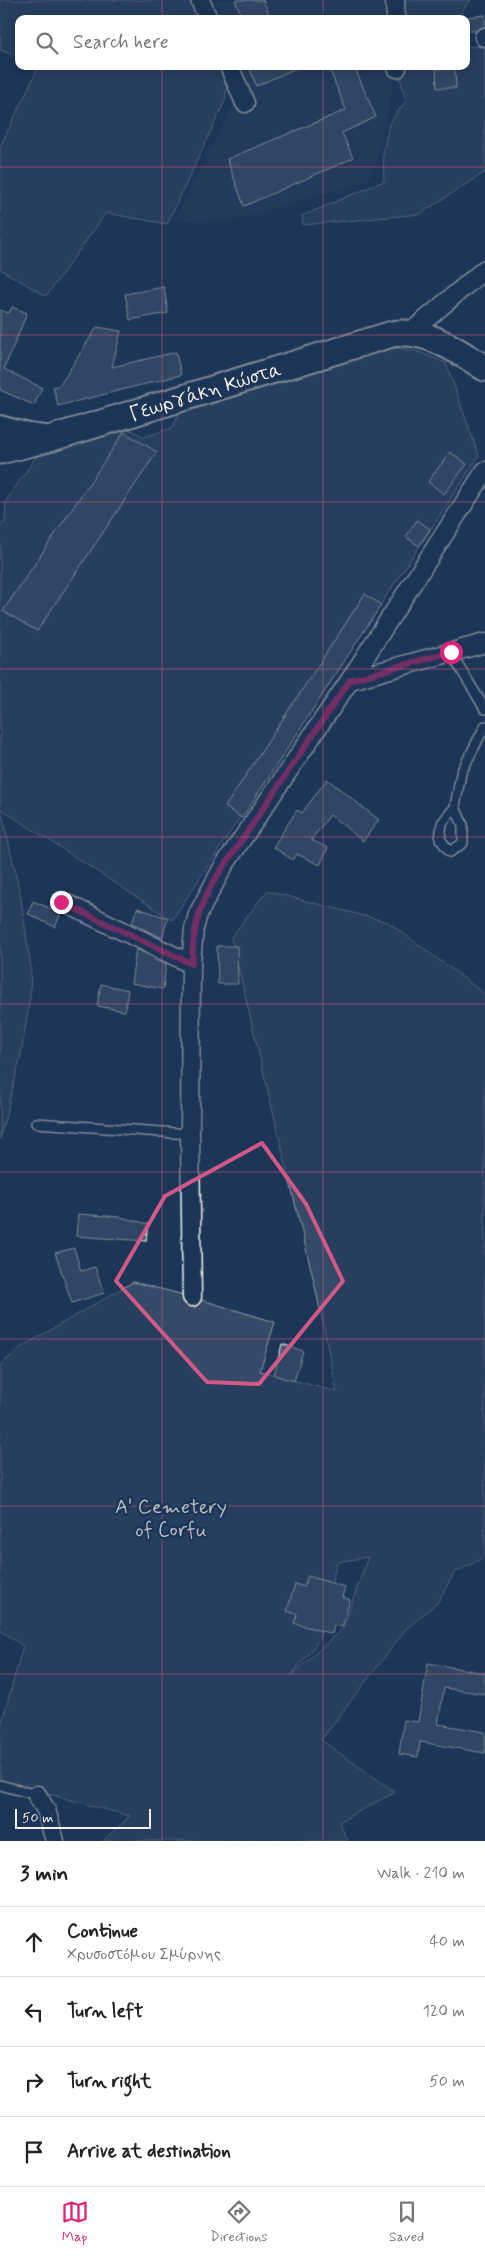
<!DOCTYPE html>
<html lang="en">
<head>
<meta charset="utf-8">
<style>
	body { margin:0; font-family:Mynerve,sans-serif; background:#f2f2f2; color:#222 }
	.scale { position:absolute; left:15px; bottom:12px; width:136px; box-sizing:border-box; padding-left:5px; border:2px solid #f4f1e8; border-top:0; font-size:14px; line-height:18px; white-space:nowrap; color:#f4f1e8; -webkit-text-stroke:4px #1d3557; paint-order:stroke }
	.stop { position:absolute; width:15px; height:15px; margin:-11px; border:4px solid #db2777; border-radius:50%; background:#fff }
	.stop.end { background:#db2777; border-color:#fff; box-shadow:0 1px 5px #0008 }
	.list { margin:0; padding:0; list-style:none }
	h2 { display:flex; justify-content:space-between; align-items:center; height:65px; margin:0; padding:0 20px; font-size:21px }
	h2 small { font-size:16px; font-weight:400; color:#767676 }
	.list li { display:grid; grid-template-columns:32px 1fr auto; gap:15px; align-items:center; box-sizing:border-box; height:70px; padding:0 20px; border-top:1px solid #e0e0e0 }
	.list b { display:block; font-size:19px; white-space:nowrap }
	.list p { margin:0; font-size:16px; white-space:nowrap; color:#767676 }
	.list em { font-size:16px; font-style:normal; color:#767676 }
	.icon { flex:none; width:28px; height:28px; fill:none; stroke:currentColor; stroke-width:2; stroke-linecap:round; stroke-linejoin:round }
	.map { position:relative; flex:none; width:485px; height:1841px; overflow:hidden }
	.search { position:absolute; background:#fff; box-shadow:0 2px 12px #0003; left:15px; right:15px; top:15px; height:55px; display:flex; align-items:center; gap:12px; box-sizing:border-box; padding:0 18px; border-radius:10px; color:#767676; font-size:19px }
	.sheet { height:345px; background:#fff }
	nav { display:flex; justify-content:space-around; align-items:center; box-sizing:border-box; height:70px; border-top:1px solid #e0e0e0; background:#fff; font-size:14px; color:#767676 }
	nav a { display:grid; justify-items:center; gap:2px }
	nav .on { color:#db2777 }
	.map>svg:first-child { display:block }
</style>
</head>
<body>
<div class="map">
<svg width="485" height="1841" viewBox="0 0 485 1841">
	<rect width="100%" height="100%" fill="#1d3557"/>
	<filter id="ink" filterUnits="userSpaceOnUse"><feTurbulence type="fractalNoise" baseFrequency=".02" numOctaves="2"/><feDisplacementMap in="SourceGraphic" scale="10" xChannelSelector="R" yChannelSelector="G"/><feConvolveMatrix kernelMatrix="1 2 1 2 8 2 1 2 1" color-interpolation-filters="sRGB"/></filter>
	<g filter="url(#ink)">
		<g fill="#2a4060">
			<path d="M207 0H386L388 19H215Z"/>
			<path d="M235 66H392L393 85 387 119 376 164 368 181 233 221 174 220 232 107 249 101Z"/>
		</g>
		<g fill="#354a67" stroke="#949ea8" fill-rule="evenodd">
			<path d="M0 0H196L204 19H19V57L0 50Z"/>
			<path d="M395 0H471L462 11V19H396Z"/>
			<path d="M466 46 485 47V172L420 214 303 225 302 216 384 181 383 153 389 124 406 101 397 66H466Z"/>
			<path d="M39 66H226L228 70 225 101 167 224 106 213 46 296 0 269V147Z"/>
			<path d="M395 348 414 350 446 363 479 456 172 920 1 809 20 893 31 968 30 997 21 1054 0 1139V523H5L6 501 36 457 130 429 144 437 172 428 180 413 324 367Z"/>
			<path d="M267 891 388 922 485 994V1557L454 1573 438 1602 406 1629 321 1740 395 1792 339 1822 348 1841H103L130 1816 0 1781V1729L23 1646 0 1630V1365L23 1346 133 1282 192 1297 275 1322 260 1371 337 1392 315 1286 231 937ZM368 1557 343 1628 291 1676C301 1661 317 1648 322 1631 329 1609 330 1585 337 1562Z"/>
		</g>
		<g fill="#485b74" stroke="#f4f1e8">
			<path d="M235 0H263L271 19H243Z"/>
			<path d="M485 15V26L476 31H468L467 17Z"/>
			<path d="M249 66H301L256 86Z"/>
			<path d="M328 66H354L376 117 342 133 353 158 244 206 227 159 346 110Z"/>
			<path d="M436 69H455L456 88H437Z"/>
			<path d="M164 287 168 313 130 320 125 294Z"/>
			<path d="M12 307 27 313 4 369 42 388 34 405 0 390V310L9 313Z"/>
			<path d="M97 327 121 331 112 367 176 352 181 375 58 406 53 387 60 385Z"/>
			<path d="M124 432 157 452 37 631 3 611Z"/>
			<path d="M450 452 467 464 444 494 428 482Z"/>
			<path d="M417 520 430 529 419 546 406 537Z"/>
			<path d="M365 594 381 605 242 818 225 807Z"/>
			<path d="M327 779 379 820 363 841 330 815 311 840 328 848 320 865 297 854 293 860 273 847 297 810 302 813Z"/>
			<path d="M33 901 61 913 55 927 28 914Z"/>
			<path d="M137 908 168 918 162 938 132 923Z"/>
			<path d="M217 946H237L238 984H218Z"/>
			<path d="M136 949 155 958 154 960 166 964 163 989 131 983Z"/>
			<path d="M101 984 128 990 125 1011 97 1006Z"/>
			<path d="M78 1214 120 1217 148 1224 146 1241 76 1236Z"/>
			<path d="M74 1248 81 1271 95 1267 104 1293 72 1303 55 1253Z"/>
			<path d="M282 1344 303 1351 294 1381 274 1375Z"/>
			<path d="M308 1576 345 1587 342 1597 350 1600 342 1627 334 1625 332 1634 294 1623 297 1614 287 1611 295 1584 304 1587Z"/>
			<path d="M428 1663 485 1673V1694L444 1688 438 1724 485 1732V1753L420 1742 418 1757 399 1754 404 1720 418 1722Z"/>
		</g>
		<g fill="none" stroke-linecap="round" stroke-linejoin="round">
			<g stroke="#f4f1e8" stroke-width="12">
				<g id="service">
					<path d="M451 653 485 709"/>
					<path d="M455 807 463 825V843L450 852 440 839 442 823 455 807 461 773 485 726"/>
					<path d="M36 1123 190 1134"/>
					<path d="M0 1785 37 1795"/>
				</g>
			</g>
			<g stroke="#f4f1e8" stroke-width="21">
				<g id="minor">
					<path d="M200 0 208 19"/>
					<path d="M395 0 396 19"/>
					<path d="M484 37H485"/>
					<path d="M229 66 245 103"/>
					<path d="M397 66V68"/>
					<path d="M410 333 485 269"/>
					<path d="M350 680 485 643"/>
					<path d="M61 901 191 964"/>
					<path d="M192 1297 190 1134 191 964 194 929 198 914 223 867 350 680 485 471"/>
					<path d="M37 1795 46 1810 55 1841"/>
				</g>
			</g>
			<g stroke="#f4f1e8" stroke-width="26">
				<path id="tertiary" d="M0 427 29 435 51 438"/>
			</g>
			<g stroke="#f4f1e8" stroke-width="29">
				<path id="secondary" d="M0 451 52 438 392 334C427 328 457 351 485 368"/>
			</g>
			<use href="#service" stroke="#1d3557" stroke-width="9"/>
			<use href="#minor" stroke="#1d3557" stroke-width="18"/>
			<use href="#tertiary" stroke="#1d3557" stroke-width="22"/>
			<use href="#secondary" stroke="#1d3557" stroke-width="25"/>
		</g>
	</g>
	<g fill="none" stroke-linecap="round" stroke-linejoin="round" filter="url(#ink)">
		<path stroke="#db2777" stroke-width="6" d="M61 902 192 964C193 932 197 912 212 884L350 680 451 652"/>
	</g>
	<path d="M0 0H485V1841H0ZM262 1143 306 1204 343 1281 259 1384 207 1382 116 1281 165 1196Z" fill="#1d3557" fill-opacity=".55" fill-rule="evenodd"/>
	<path fill="none" stroke="#d15985" stroke-width="4" stroke-linejoin="round" d="M262 1143 306 1204 343 1281 259 1384 207 1382 116 1281 165 1196Z"/>
	<path fill="none" stroke="#d15985" stroke-width="1" stroke-opacity="0.55" d="M162 0V19M323 0V19M162 66V1841M323 66V1841M0 167H485M0 335H485M0 502H485M0 669H485M0 837H485M0 1004H485M0 1172H485M0 1339H485M0 1506H485M0 1674H485"/>
	<g text-anchor="middle" stroke-width="5" stroke-linejoin="round" paint-order="stroke">
		<g font-size="20" fill="#f4f1e8" stroke="#1d3557">
			<text transform="translate(205 391) rotate(-17)" y="7">Γεωργάκη Κώστα</text>
		</g>
		<g font-size="20" fill="#bbbfc1" stroke="#1d3557">
			<text x="171" y="1513">A' Cemetery<tspan x="171" dy="23">of Corfu</tspan></text>
		</g>
	</g>
</svg>
<div class="scale">50 m</div>
<div class="stop" style="left:451px;top:652px"></div>
<div class="stop end" style="left:61px;top:902px"></div>
<div class="search"><svg class="icon" aria-label="search" viewBox="0 0 24 24"><circle cx="10" cy="10" r="6"/><path d="M15 15l6 6"/></svg>Search here</div>
</div>
<section class="sheet">
<h2>3 min<small>Walk · 210 m</small></h2>
<ul class="list">
<li><svg class="icon" aria-label="ahead" viewBox="0 0 24 24"><path d="M12 20V5M6 11l6-6 6 6"/></svg><div><b>Continue</b><p>Χρυσοστόμου Σμύρνης</p></div><em>40 m</em></li>
<li><svg class="icon" aria-label="left" viewBox="0 0 24 24"><path d="M17 20v-9H6M10 6l-5 5 5 5"/></svg><div><b>Turn left</b></div><em>120 m</em></li>
<li><svg class="icon" aria-label="right" viewBox="0 0 24 24"><path d="M7 20v-9h11M14 6l5 5-5 5"/></svg><div><b>Turn right</b></div><em>50 m</em></li>
<li><svg class="icon" aria-label="arrive" viewBox="0 0 24 24"><path d="M6 21V4h12l-3 4 3 4H6"/></svg><div><b>Arrive at destination</b></div></li>
</ul>
</section>
<nav>
<a class="on"><svg class="icon" aria-label="map" viewBox="0 0 24 24"><path d="M3 6l6-2 6 2 6-2v14l-6 2-6-2-6 2zM9 4v14M15 6v14"/></svg>Map</a>
<a><svg class="icon" aria-label="directions" viewBox="0 0 24 24"><path d="M12 3l9 9-9 9-9-9zM9 14v-3h6M13 9l2 2-2 2"/></svg>Directions</a>
<a><svg class="icon" aria-label="saved" viewBox="0 0 24 24"><path d="M7 4h10v16l-5-4-5 4z"/></svg>Saved</a>
</nav>
</body>
</html>
